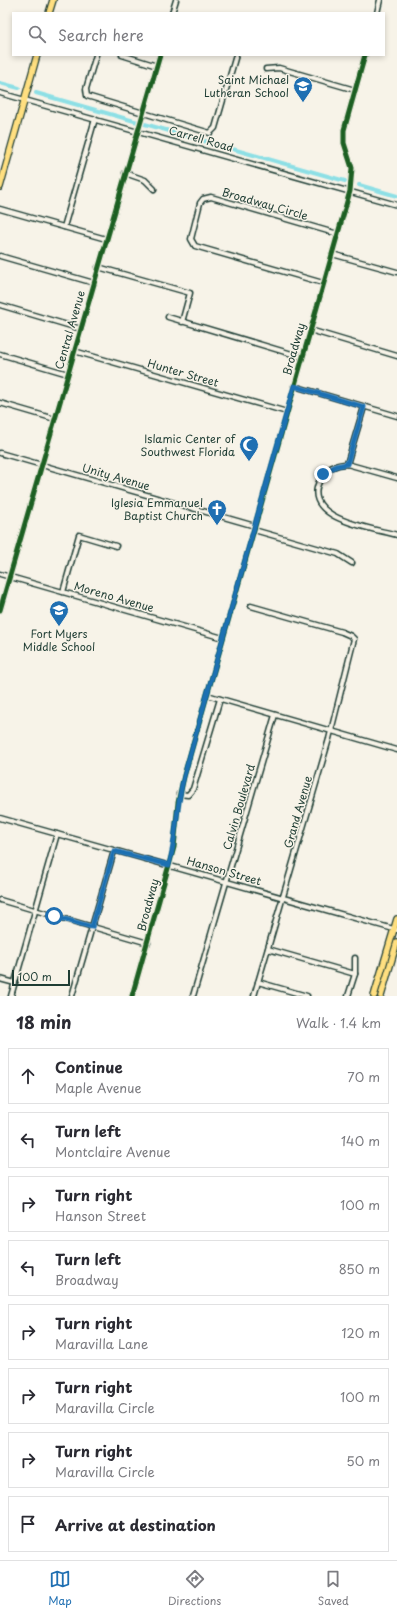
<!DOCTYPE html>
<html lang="en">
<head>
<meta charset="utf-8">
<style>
	body { margin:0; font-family:"Playpen Sans",sans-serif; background:#f7f7f7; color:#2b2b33 }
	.scale { position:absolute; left:12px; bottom:10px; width:58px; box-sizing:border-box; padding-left:4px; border:2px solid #1f3d34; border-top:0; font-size:11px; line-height:14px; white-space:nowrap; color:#1f3d34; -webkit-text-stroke:3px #f7f3e8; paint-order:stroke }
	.stop { position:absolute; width:12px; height:12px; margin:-9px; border:3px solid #1f6fb2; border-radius:50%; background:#fff }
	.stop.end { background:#1f6fb2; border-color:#fff; box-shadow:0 1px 4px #0008 }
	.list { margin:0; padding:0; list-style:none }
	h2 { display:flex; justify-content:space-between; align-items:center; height:52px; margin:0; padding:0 16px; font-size:17px }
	h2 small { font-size:13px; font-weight:400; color:#7c7c81 }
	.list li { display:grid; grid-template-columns:26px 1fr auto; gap:12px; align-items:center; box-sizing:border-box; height:56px; margin:0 8px 8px; padding:0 8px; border:1px solid #e1e1e2; border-radius:0px }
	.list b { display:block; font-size:15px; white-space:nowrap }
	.list p { margin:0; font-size:13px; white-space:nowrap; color:#7c7c81 }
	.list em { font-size:13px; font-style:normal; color:#7c7c81 }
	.icon { flex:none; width:22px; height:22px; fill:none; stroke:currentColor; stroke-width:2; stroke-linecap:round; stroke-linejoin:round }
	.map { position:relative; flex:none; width:397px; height:996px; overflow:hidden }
	.search { position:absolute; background:#fff; box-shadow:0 2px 6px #0003; left:12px; right:12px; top:12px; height:44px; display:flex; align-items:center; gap:10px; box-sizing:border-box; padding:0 14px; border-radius:0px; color:#7c7c81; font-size:15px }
	.sheet { height:564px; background:#fff }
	nav { display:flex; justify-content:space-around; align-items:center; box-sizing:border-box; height:56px; border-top:1px solid #e1e1e2; background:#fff; font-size:11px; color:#7c7c81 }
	nav a { display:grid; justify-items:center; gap:2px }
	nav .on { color:#1f6fb2 }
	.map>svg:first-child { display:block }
</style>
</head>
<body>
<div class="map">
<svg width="397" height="996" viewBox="0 0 397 996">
	<rect width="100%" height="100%" fill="#f7f3e8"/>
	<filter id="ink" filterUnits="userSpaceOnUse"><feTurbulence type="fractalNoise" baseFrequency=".025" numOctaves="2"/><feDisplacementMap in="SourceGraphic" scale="8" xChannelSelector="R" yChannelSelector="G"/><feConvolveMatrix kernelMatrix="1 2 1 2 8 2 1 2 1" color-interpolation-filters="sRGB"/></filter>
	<g filter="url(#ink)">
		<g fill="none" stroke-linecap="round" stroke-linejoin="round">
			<g stroke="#8ddfe5" stroke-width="4">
				<path d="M0 83 19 88"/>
				<path d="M36 93 345 181"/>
				<path d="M359 185 397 196"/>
			</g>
			<g stroke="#1f3d34" stroke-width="7">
				<g id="minor">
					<path d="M172 13 176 0"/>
					<path d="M377 13 380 0"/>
					<path d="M96 55 86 89 87 96 210 133 215 128 236 55"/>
					<path d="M122 55 157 66"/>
					<path d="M266 69 279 68 355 90"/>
					<path d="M0 93 397 205"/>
					<path d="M125 173 145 180 154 189"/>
					<path d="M0 209 106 239"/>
					<path d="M64 227 95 119"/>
					<path d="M332 254 397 272"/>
					<path d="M0 256 94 283"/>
					<path d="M98 267 190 293 182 322"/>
					<path d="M323 283 195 246 191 239 200 203 203 199 211 197 338 234"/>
					<path d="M0 305 81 329"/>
					<path d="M168 317 302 357"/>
					<path d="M310 330 397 356"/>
					<path d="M74 351 287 412"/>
					<path d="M0 354 68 374"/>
					<path d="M294 386 397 416"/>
					<path d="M0 403 55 419"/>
					<path d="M0 453 255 526"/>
					<path d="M347 464 364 407"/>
					<path d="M397 478 347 464C337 464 326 468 321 478 297 519 373 528 397 535"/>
					<path d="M254 530 338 554 352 563"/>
					<path d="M0 574 223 638"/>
					<path d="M63 592 79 535 116 546"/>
					<path d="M251 606 342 632 351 636 354 639 329 739 254 996"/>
					<path d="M0 610 160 55"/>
					<path d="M207 695 397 750"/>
					<path d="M179 794 188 795 193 789 220 699"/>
					<path d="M0 818 397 930"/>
					<path d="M0 900 148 943"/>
					<path d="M268 949 355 974"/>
					<path d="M0 979 15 983"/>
					<path d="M258 982 307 996"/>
					<path d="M11 996 57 834"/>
					<path d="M72 996 114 851"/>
					<path d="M132 996 174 847 178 803 184 776 350 191 352 168 344 143V130L365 55"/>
					<path d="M193 996 275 715"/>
					<path d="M348 996 355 974V958"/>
				</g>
			</g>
			<g stroke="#1f3d34" stroke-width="8">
				<g id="major">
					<path d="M49 13 53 0"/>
					<path d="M0 187 37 55"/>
					<path d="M374 996 397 919"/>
					<path d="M381 996 397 942"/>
				</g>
			</g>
			<use href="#minor" stroke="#f7f3e8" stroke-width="4"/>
			<use href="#major" stroke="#ffdf80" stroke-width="5.5"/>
			<g stroke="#f7f3e8" stroke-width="8">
				<g id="cycleway">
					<path d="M0 610 160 55"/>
					<path d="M132 996 174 847 178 803 184 776 350 191 352 168 344 143V130L365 55"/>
				</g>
			</g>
			<use href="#cycleway" stroke="#1b5e20" stroke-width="5"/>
		</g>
	</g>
	<g fill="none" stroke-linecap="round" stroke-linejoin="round" filter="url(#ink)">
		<path stroke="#1f6fb2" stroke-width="5" d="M54 916 92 927 114 851 169 865C177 835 176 806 184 776L294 386 364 407 347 464 336 466 323 474"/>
	</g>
	<defs>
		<g id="school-pin" transform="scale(1)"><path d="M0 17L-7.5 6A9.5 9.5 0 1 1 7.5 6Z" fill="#1f6fb2" stroke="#f7f3e8"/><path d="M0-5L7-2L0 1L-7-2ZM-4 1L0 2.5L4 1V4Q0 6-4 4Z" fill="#fff"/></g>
		<g id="mosque-pin" transform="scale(1)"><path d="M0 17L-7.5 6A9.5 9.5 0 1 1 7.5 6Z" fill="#1f6fb2" stroke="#f7f3e8"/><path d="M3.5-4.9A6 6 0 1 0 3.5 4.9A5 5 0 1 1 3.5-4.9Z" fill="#fff"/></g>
		<g id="church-pin" transform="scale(1)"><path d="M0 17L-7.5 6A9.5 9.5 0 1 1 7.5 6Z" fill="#1f6fb2" stroke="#f7f3e8"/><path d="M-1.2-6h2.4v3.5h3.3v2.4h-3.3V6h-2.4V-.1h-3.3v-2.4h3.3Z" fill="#fff"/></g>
	</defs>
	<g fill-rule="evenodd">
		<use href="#school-pin" x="303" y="86"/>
		<use href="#mosque-pin" x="249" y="445"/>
		<use href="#church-pin" x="217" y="509"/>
		<use href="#school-pin" x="59" y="610"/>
	</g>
	<g text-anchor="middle" stroke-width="3" stroke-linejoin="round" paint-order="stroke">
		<g font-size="11" fill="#1f3d34" stroke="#f7f3e8" text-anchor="end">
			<text x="289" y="84">Saint Michael<tspan x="289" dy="13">Lutheran School</tspan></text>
			<text x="235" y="443">Islamic Center of<tspan x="235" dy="13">Southwest Florida</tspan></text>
			<text x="203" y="507">Iglesia Emmanuel<tspan x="203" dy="13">Baptist Church</tspan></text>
			<text x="59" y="638" text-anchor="middle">Fort Myers<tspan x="59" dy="13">Middle School</tspan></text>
		</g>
		<g font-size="11" fill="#1f3d34" stroke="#f7f3e8">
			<text transform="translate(201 139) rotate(16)" y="4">Carrell Road</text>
			<text transform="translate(265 204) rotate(16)" y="4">Broadway Circle</text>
			<text transform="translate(70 330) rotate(-74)" y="4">Central Avenue</text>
			<text transform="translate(294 349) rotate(-74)" y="4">Broadway</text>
			<text transform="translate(183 373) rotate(16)" y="4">Hunter Street</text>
			<text transform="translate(116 477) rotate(16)" y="4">Unity Avenue</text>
			<text transform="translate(114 597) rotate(16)" y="4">Moreno Avenue</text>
			<text transform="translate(239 807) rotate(-74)" y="4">Calvin Boulevard</text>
			<text transform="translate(298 812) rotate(-74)" y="4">Grand Avenue</text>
			<text transform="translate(224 871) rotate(16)" y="4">Hanson Street</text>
			<text transform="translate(148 905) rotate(-75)" y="4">Broadway</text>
		</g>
	</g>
</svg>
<div class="scale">100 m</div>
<div class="stop" style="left:54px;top:916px"></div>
<div class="stop end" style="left:323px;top:474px"></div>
<div class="search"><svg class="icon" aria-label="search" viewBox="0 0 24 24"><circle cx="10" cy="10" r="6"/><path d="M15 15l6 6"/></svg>Search here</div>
</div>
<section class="sheet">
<h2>18 min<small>Walk · 1.4 km</small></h2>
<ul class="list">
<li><svg class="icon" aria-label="ahead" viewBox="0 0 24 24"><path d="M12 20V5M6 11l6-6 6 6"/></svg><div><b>Continue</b><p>Maple Avenue</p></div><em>70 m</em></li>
<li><svg class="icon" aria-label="left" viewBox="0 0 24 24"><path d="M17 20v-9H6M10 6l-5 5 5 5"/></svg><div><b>Turn left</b><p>Montclaire Avenue</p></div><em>140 m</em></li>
<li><svg class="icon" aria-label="right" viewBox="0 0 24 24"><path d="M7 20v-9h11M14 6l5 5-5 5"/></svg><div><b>Turn right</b><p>Hanson Street</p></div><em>100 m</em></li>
<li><svg class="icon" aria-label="left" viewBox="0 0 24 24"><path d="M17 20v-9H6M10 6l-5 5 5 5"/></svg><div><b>Turn left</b><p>Broadway</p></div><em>850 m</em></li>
<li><svg class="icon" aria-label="right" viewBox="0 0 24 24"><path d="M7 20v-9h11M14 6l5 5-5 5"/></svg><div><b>Turn right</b><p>Maravilla Lane</p></div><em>120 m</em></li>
<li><svg class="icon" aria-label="right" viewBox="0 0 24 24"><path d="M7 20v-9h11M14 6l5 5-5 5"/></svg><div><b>Turn right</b><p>Maravilla Circle</p></div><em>100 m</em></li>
<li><svg class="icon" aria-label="right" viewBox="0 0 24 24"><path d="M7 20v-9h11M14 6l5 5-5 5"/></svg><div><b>Turn right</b><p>Maravilla Circle</p></div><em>50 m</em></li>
<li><svg class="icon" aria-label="arrive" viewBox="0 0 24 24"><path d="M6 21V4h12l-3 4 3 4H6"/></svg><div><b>Arrive at destination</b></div></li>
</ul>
</section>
<nav>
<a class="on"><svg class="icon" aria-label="map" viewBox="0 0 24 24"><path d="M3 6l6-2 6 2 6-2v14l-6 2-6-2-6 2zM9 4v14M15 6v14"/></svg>Map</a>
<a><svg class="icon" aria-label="directions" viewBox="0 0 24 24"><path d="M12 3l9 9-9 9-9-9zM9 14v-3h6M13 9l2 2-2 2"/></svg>Directions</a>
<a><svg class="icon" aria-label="saved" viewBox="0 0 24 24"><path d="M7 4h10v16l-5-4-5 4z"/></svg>Saved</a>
</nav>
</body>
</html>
